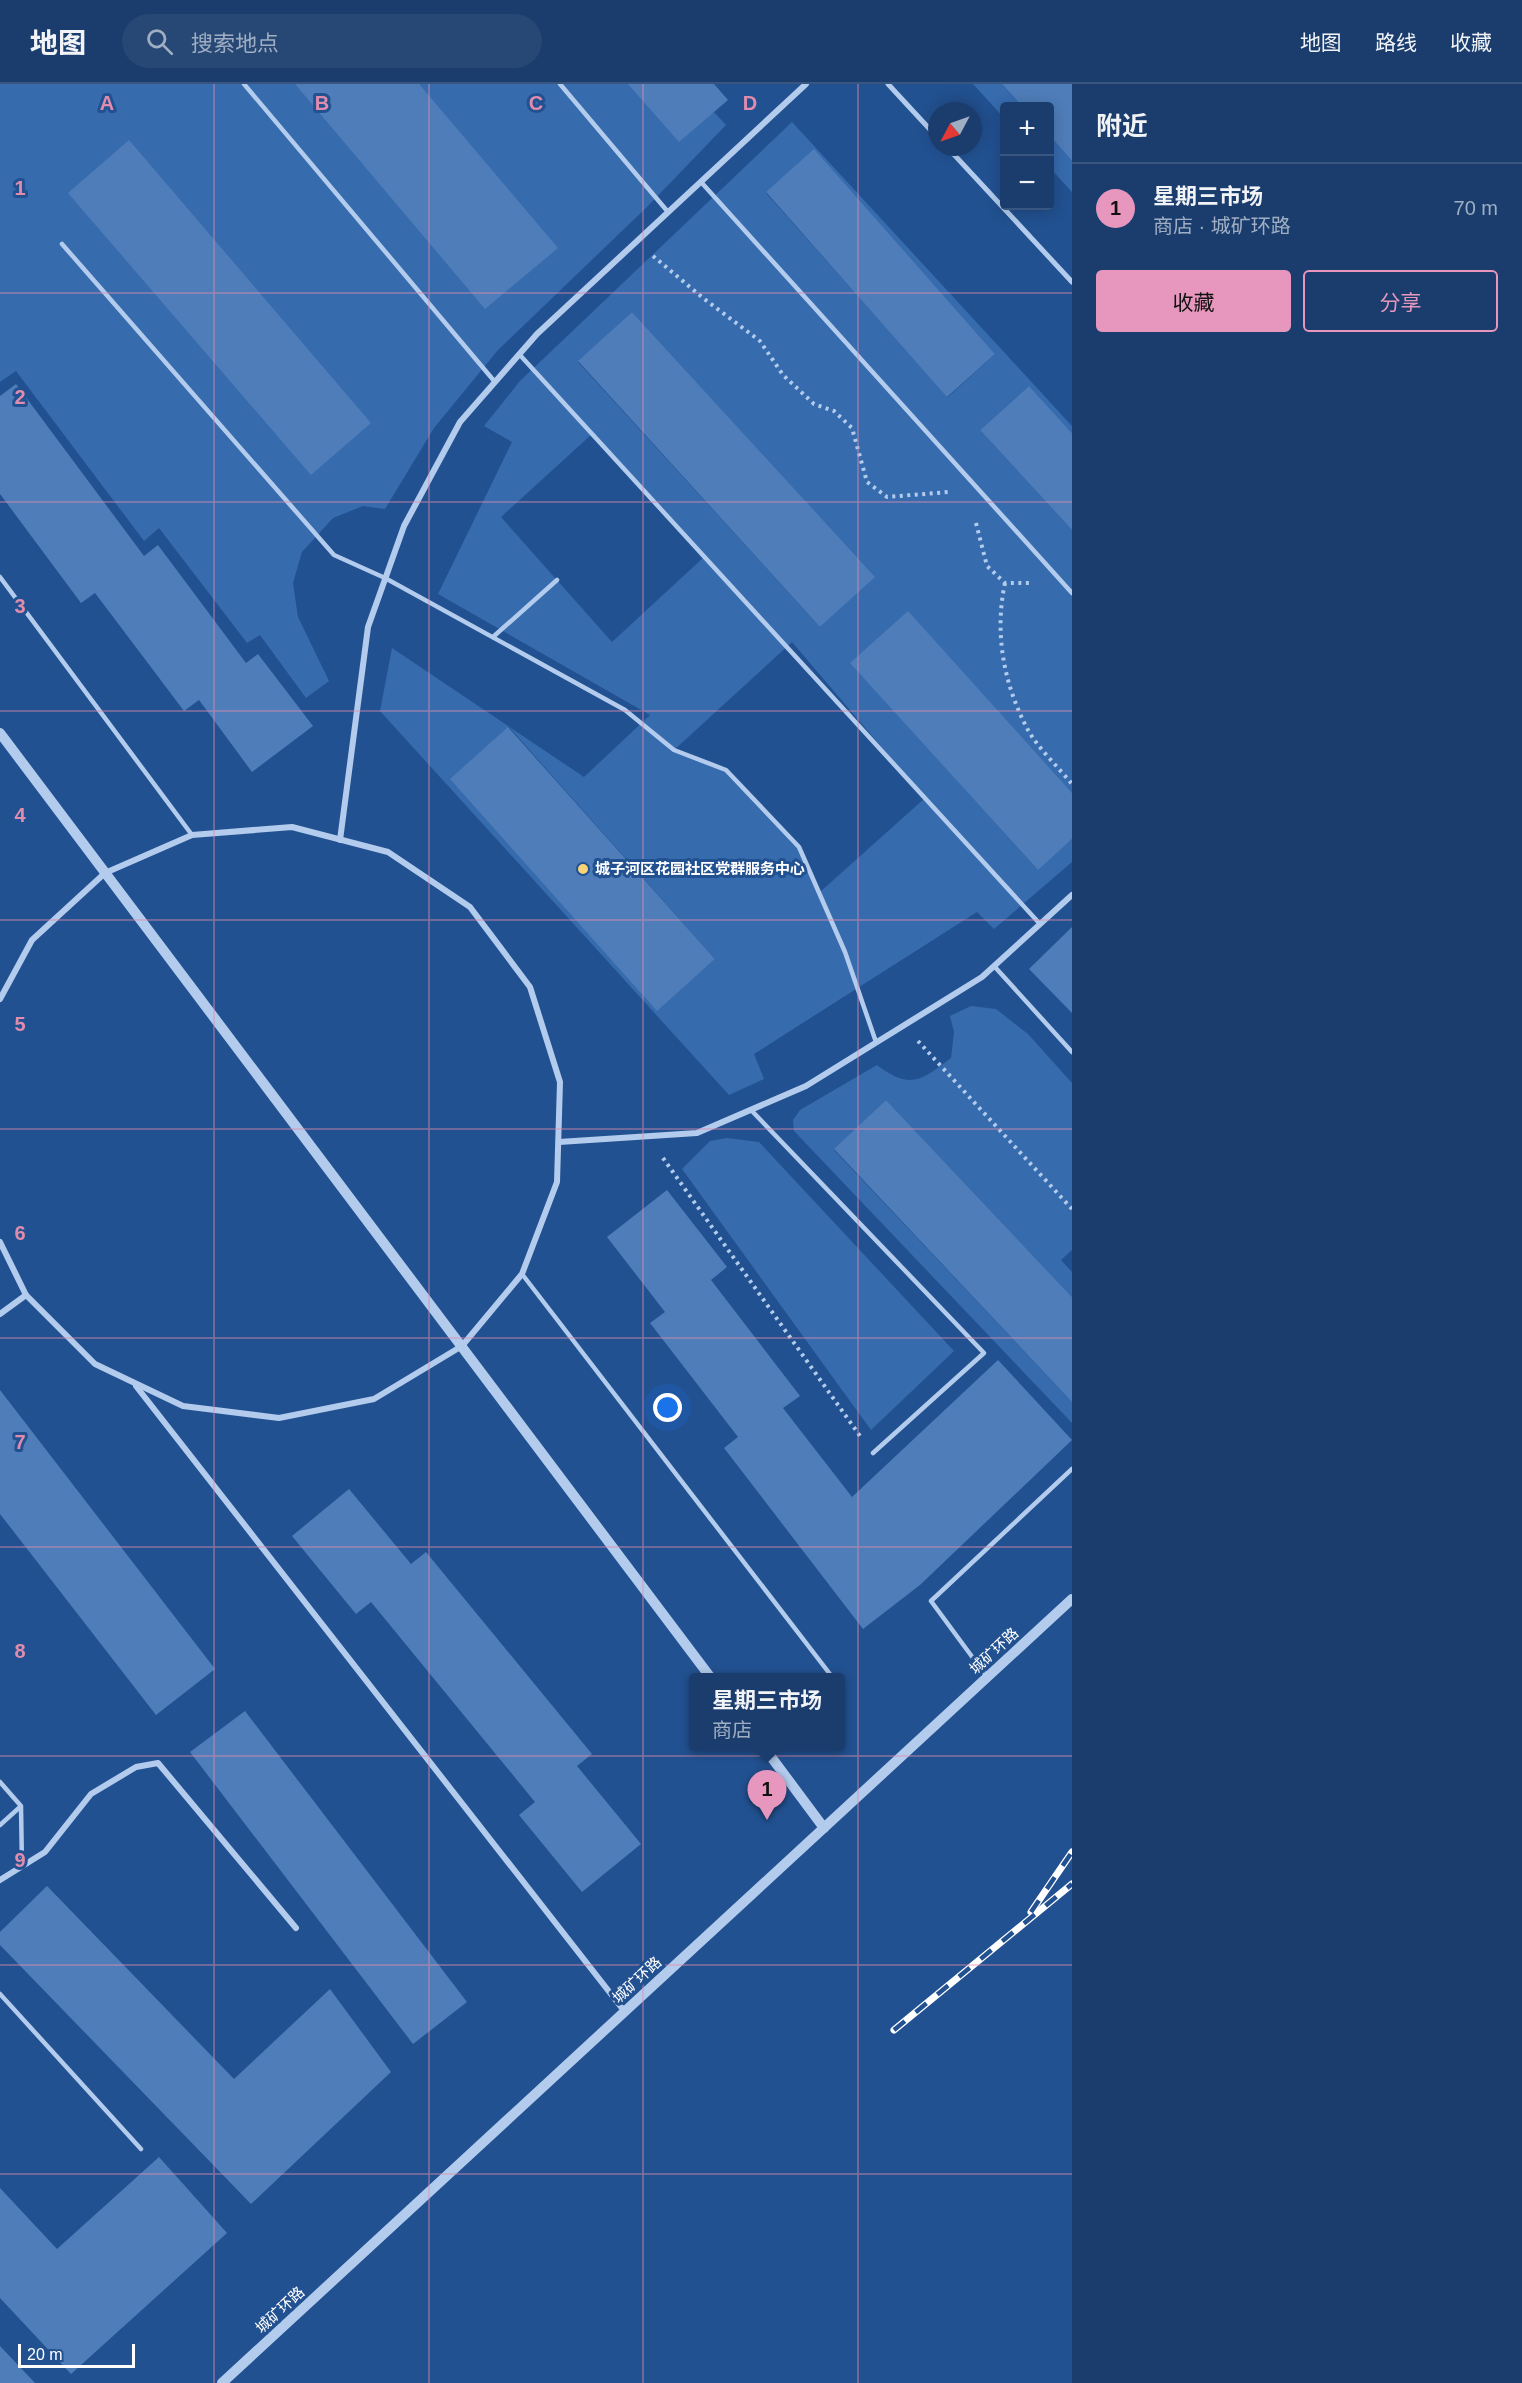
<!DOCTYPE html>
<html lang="zh">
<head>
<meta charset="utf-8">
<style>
	body { margin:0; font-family:Helvetica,"Noto Sans SC",sans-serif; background:#274875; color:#f1f3f6 }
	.controls { position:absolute; right:18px; top:18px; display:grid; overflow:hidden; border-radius:6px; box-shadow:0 3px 15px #0003 }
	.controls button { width:54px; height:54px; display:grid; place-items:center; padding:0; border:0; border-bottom:2px solid #385680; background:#1a3d6d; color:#f1f3f6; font:30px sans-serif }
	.compass { position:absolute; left:928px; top:18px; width:54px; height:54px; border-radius:50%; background:#1a3d6d; box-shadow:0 3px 15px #0003; rotate:229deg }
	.scale { position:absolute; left:18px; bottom:15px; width:117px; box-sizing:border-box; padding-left:6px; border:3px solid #fff; border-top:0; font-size:16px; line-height:21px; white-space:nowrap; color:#fff; -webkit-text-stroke:4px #225191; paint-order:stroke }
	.you { position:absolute; left:668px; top:1324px; width:21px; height:21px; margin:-15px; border:4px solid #fff; border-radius:50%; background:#1a73e8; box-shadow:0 0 0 9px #1a73e833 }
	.badge { display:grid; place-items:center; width:39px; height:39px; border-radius:50%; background:#e797bd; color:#111; font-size:20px; font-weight:700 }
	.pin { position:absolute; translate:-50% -50px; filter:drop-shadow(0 2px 3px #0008) }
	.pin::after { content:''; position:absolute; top:32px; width:21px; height:18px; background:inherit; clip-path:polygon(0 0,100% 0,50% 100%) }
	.popup { position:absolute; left:689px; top:1589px; width:156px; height:78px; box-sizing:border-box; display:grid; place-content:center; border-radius:6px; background:#1a3d6d; filter:drop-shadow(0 2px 4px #0005); font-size:20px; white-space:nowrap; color:#9faec2 }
	.popup b { font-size:22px; color:#f1f3f6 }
	.popup::after { content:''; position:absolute; left:50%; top:100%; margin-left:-12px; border:12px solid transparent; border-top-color:#1a3d6d }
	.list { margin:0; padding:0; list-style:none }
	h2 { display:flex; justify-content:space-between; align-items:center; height:78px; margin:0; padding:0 24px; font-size:26px }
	h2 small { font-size:20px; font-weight:400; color:#9faec2 }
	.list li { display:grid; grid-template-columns:39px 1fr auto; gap:18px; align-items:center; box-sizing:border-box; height:90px; padding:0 24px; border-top:2px solid #385680 }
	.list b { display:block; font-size:22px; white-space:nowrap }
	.list p { margin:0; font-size:20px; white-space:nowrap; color:#9faec2 }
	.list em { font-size:20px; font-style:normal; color:#9faec2 }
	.actions { display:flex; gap:12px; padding:18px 24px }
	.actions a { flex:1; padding:14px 0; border:2px solid #e797bd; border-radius:6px; text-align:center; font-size:21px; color:#e797bd }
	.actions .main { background:#e797bd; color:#111 }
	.icon { flex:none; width:33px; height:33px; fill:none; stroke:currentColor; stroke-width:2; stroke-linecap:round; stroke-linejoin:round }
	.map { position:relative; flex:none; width:1072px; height:2299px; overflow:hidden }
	header { display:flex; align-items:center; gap:36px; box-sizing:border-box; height:84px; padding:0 30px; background:#1a3d6d; border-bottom:2px solid #385680 }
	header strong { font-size:28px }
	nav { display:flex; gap:33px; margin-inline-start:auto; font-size:21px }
	.search { width:420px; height:54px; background:#274875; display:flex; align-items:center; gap:15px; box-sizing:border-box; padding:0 21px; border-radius:33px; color:#9faec2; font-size:22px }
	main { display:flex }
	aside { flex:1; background:#1a3d6d }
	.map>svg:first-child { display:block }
</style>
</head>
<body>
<header>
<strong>地图</strong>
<div class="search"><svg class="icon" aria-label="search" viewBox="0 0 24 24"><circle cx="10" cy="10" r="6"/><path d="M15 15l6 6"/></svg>搜索地点</div>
<nav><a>地图</a><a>路线</a><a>收藏</a></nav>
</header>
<main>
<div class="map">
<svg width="1072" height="2299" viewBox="0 0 1072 2299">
	<rect width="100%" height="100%" fill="#225191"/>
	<g fill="#366bae" fill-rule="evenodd">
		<path d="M0 0H688L726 41 647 123 498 266 434 344 385 425 363 422 333 434 302 468 293 499 298 533 329 597 306 614 260 551 247 559 159 444 144 457 16 287 0 298Z"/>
		<path d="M973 0H1002L1022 22H1004V34Z"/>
		<path d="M792 38 1072 342V349L1029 302 980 346 1072 446V709L851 579 1037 785 1072 755V778L994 845 977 828 754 970 764 995 729 1011 380 627 392 564 584 693 650 631 438 510 512 358 484 342 520 297ZM814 66 995 270 948 313 766 109ZM632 228 874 493 820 543 578 278ZM592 350 704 473 612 558 501 433ZM792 558 925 714 820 808 799 763 726 686 674 666ZM509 643 715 875 657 926 451 695Z"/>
		<path d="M1050 52 1072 77V108L1050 84Z"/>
		<path d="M971 922 996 925 1028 950 1072 999V1166L1061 1176 1072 1188V1213L886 1016 834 1066 1072 1318V1339L794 1047 793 1036 800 1026 877 981C910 1006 921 997 951 974L954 948 950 932Z"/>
		<path d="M727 1054 759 1058 954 1267 871 1346 682 1085 710 1057Z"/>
	</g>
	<g fill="#4f7db9">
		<path d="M295 0H419L558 164 485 225Z"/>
		<path d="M628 0H714L728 16 679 58Z"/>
		<path d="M1002 0H1072V77L1050 52V22H1022Z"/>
		<path d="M129 56 371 339 311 391 68 109Z"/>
		<path d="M814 65 995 270 947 313 766 108Z"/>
		<path d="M632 228 875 493 820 543 578 277Z"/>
		<path d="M16 300 144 472 158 461 246 579 258 570 313 642 252 688 199 616 184 627 95 509 81 519 0 410V312Z"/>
		<path d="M1029 302 1072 349V446L980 346Z"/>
		<path d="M908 527 1072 709V755L1038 786 850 579Z"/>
		<path d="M508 643 715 875 657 927 450 695Z"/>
		<path d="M1072 843V929L1029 885Z"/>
		<path d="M886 1016 1072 1213V1318L834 1065Z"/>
		<path d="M667 1106 727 1183 711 1196 800 1312 783 1324 852 1413 998 1276 1072 1356 920 1501 863 1545 724 1364 738 1353 650 1239 665 1228 607 1153Z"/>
		<path d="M0 1306 215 1585 156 1631 0 1430Z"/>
		<path d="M349 1405 411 1480 426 1468 592 1670 577 1682 641 1760 582 1808 519 1731 535 1718 371 1518 356 1530 292 1452Z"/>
		<path d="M245 1627 467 1918 413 1960 190 1668Z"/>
		<path d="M47 1802 234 1995 330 1905 391 1988 251 2120 0 1861V1848Z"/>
		<path d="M159 2073 227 2149 71 2290 0 2214V2104L57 2165Z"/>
		<path d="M0 2262 35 2299H0Z"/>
	</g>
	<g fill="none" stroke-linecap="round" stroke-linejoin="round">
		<g stroke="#b3cced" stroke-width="4" stroke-dasharray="3 4.5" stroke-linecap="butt">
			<path d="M653 172 703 214 760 257 783 291 814 320 834 327 852 344 867 398 887 413 949 408"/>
			<path d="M976 439 987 482 1005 499H1033"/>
			<path d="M1005 499C994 550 1004 601 1028 646 1038 664 1059 684 1072 700"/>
			<path d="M918 957 1072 1125"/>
			<path d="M663 1074 860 1352"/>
		</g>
		<g stroke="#b3cced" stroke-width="4.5">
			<path d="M244 0 495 298"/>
			<path d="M560 0 668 128"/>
			<path d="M701 98 1072 509"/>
			<path d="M62 160 334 471 385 494 625 626 674 666 726 686 799 763 845 868 876 958"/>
			<path d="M519 270 1040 840"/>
			<path d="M0 493 192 751"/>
			<path d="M493 553 557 496"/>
			<path d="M994 882 1072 968"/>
			<path d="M751 1026 984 1269 873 1369"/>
			<path d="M522 1190 833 1594"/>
			<path d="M987 1593 931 1517 1072 1385"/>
			<path d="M0 1698 21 1722 22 1783"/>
			<path d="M0 1741 20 1723"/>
			<path d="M0 1910 141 2065"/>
		</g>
		<g stroke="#b3cced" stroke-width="5">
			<path d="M888 0 937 53"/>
			<path d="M947 63 1072 198"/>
		</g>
		<g stroke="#b3cced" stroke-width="6">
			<path d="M340 756 368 543 404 442 460 338 537 250 806 0"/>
			<path d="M0 915 32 856 105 789 192 751 292 743 388 768 470 823 530 903 560 998 557 1098 522 1190 462 1262 374 1315 279 1334 183 1322 95 1280 26 1211 0 1158"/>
			<path d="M559 1058 697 1049 806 1002 982 893 1072 811"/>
			<path d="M0 1230 26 1211"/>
			<path d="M136 1302 625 1928"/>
			<path d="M0 1796 45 1768 91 1710 136 1683 158 1679 296 1844"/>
		</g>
		<g stroke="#b3cced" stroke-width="10">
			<path d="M0 649 711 1594"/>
			<path d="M763 1662 824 1744"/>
			<path d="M222 2299 1072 1515"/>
		</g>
		<g stroke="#fff" stroke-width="7">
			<g id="rail">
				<path d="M1031 1828 1072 1768"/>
				<path d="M894 1946 1072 1800"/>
			</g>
		</g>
		<use href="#rail" stroke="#225191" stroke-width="4.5" stroke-dasharray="14" stroke-linecap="butt"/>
	</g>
	<path fill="none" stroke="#e08cad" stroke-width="1.5" stroke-opacity="0.55" d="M214 0V2299M429 0V2299M643 0V2299M858 0V2299M0 209H1072M0 418H1072M0 627H1072M0 836H1072M0 1045H1072M0 1254H1072M0 1463H1072M0 1672H1072M0 1881H1072M0 2090H1072"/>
	<circle fill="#f8d476" stroke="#225191" stroke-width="2" cx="583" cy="785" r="6"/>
	<g text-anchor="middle" stroke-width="6" stroke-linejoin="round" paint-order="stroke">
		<g font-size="15" font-weight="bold" fill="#fff" stroke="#225191" text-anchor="start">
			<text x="595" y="790">城子河区花园社区党群服务中心</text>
		</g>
		<g font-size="15" fill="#fff" stroke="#225191">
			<text transform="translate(994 1567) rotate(-43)" y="5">城矿环路</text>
			<text transform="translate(637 1896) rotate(-43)" y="5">城矿环路</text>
			<text transform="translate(280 2226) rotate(-43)" y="5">城矿环路</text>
		</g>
	</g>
	<g font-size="20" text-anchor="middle" font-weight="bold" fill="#e08cad" stroke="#225191" stroke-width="6" stroke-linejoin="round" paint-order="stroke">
		<text x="107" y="26">A</text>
		<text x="322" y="26">B</text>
		<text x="536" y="26">C</text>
		<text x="750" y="26">D</text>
		<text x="20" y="111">1</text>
		<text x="20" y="320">2</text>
		<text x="20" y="529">3</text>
		<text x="20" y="738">4</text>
		<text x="20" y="947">5</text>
		<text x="20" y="1156">6</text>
		<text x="20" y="1365">7</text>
		<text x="20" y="1574">8</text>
		<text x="20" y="1783">9</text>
	</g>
</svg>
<div class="controls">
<button>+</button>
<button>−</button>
</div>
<svg class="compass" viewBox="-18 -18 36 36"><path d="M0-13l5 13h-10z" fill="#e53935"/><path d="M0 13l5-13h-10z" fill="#9faec2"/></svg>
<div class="scale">20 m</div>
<div class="you"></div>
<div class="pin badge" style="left:767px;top:1736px">1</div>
<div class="popup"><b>星期三市场</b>商店</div>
</div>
<aside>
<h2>附近<small></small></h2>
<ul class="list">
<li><span class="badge">1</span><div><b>星期三市场</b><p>商店 · 城矿环路</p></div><em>70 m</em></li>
</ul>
<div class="actions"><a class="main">收藏</a><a>分享</a></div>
</aside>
</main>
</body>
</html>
